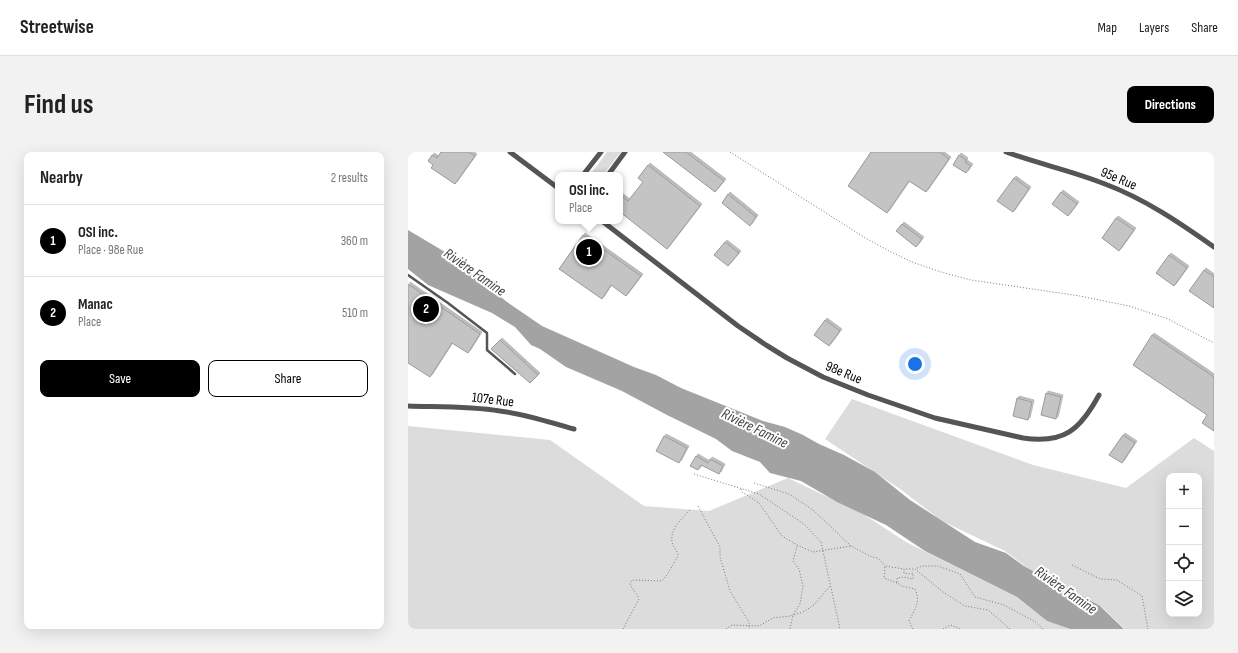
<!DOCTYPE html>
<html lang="en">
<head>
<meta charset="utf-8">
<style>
	body { margin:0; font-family:"Sofia Sans Condensed",sans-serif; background:#f2f2f2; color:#222 }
	.controls { position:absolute; right:12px; bottom:12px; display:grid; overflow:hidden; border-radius:8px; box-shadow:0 4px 16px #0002 }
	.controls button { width:36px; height:36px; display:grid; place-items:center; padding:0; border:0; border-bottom:1px solid #e0e0e0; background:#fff; color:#222; font:20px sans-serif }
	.you { position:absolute; left:507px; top:212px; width:14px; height:14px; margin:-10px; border:3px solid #fff; border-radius:50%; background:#1a73e8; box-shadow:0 0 0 6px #1a73e833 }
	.badge { display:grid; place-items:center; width:26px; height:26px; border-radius:50%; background:#000; color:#fff; font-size:13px; font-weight:700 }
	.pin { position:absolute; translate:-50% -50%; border:2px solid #fff; box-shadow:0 1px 4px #0006 }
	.popup { position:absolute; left:147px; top:20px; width:68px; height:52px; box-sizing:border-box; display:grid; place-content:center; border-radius:8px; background:#fff; filter:drop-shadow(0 1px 3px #0005); font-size:13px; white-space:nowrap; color:#767676 }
	.popup b { font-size:15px; color:#222 }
	.popup::after { content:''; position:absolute; left:50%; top:100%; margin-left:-8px; border:8px solid transparent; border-top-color:#fff }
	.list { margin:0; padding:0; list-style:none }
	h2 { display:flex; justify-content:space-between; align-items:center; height:52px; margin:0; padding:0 16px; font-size:17px }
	h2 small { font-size:13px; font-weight:400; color:#767676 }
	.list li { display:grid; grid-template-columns:26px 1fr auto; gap:12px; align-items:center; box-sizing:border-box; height:72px; padding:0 16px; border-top:1px solid #e0e0e0 }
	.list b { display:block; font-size:15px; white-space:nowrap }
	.list p { margin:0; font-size:13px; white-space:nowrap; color:#767676 }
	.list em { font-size:13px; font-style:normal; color:#767676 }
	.actions { display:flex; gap:8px; padding:12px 16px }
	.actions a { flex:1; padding:9px 0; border:1px solid #000; border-radius:8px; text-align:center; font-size:14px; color:#000 }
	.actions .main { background:#000; color:#fff }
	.icon { flex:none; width:22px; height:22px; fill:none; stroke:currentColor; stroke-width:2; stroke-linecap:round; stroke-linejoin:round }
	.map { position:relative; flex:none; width:806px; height:477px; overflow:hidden; border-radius:8px }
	header { display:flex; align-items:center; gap:24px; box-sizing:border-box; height:56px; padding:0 20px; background:#fff; border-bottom:1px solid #e0e0e0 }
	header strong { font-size:19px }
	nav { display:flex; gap:22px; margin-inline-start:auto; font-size:14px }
	.intro { display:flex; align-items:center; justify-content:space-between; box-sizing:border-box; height:96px; padding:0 24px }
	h1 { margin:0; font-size:28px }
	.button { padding:10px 18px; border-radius:8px; background:#000; color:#fff; font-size:14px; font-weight:700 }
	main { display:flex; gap:24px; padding:0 24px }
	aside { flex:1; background:#fff; border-radius:8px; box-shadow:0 4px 16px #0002 }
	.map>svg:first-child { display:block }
</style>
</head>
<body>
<header>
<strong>Streetwise</strong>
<nav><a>Map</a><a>Layers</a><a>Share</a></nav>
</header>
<div class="intro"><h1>Find us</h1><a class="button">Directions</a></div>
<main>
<aside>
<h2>Nearby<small>2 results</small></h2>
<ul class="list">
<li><span class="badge">1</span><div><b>OSI inc.</b><p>Place · 98e Rue</p></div><em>360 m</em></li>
<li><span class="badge">2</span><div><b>Manac</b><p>Place</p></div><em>510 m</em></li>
</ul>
<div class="actions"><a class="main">Save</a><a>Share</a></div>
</aside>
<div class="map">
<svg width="806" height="477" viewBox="0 0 806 477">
	<defs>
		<filter id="shadow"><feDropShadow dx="2" dy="-2" stdDeviation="0" flood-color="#0004"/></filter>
	</defs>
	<rect width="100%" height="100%" fill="#fff"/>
	<g fill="#dcdcdc" fill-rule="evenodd">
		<path d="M199 0H213L195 23H182Z"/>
		<path d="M444 247 625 313 718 336 786 286 806 299V477H717L695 456 620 416 597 399 534 369 492 337 417 287ZM761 324H791V462H761Z"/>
		<path d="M0 274 142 288 236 354 301 359 380 326 455 362 498 390 609 445 639 469 662 477H0Z"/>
	</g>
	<path fill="#a3a3a3" d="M0 78 37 100 99 150 134 174 226 215 248 223 273 236 355 269 377 275 395 283 411 292 436 303 467 320 502 348 567 390 598 401 616 414 643 429 671 442 692 454 716 477H662L639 469 609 445 517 399 478 373 429 350 393 329 362 321 352 310 324 299 308 287 259 263 214 239 158 215 132 197 123 193 107 175 84 161 20 133 0 117Z"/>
	<g fill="#c4c4c4" stroke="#999" filter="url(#shadow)">
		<path d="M33 0H61L67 4 47 32 23 16 25 13 20 9 24 3 29 6Z"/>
		<path d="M255 0H278L316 29 307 40Z"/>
		<path d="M463 0H532L541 7 518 40 501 29 479 61 440 34Z"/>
		<path d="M551 3 558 8 557 10 563 14 558 21 545 13Z"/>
		<path d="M240 13 292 54 259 97 212 60V43L220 49 235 30 230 26Z"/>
		<path d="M606 26 621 37 605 60 589 49Z"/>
		<path d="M653 40 669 52 660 64 644 52Z"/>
		<path d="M320 42 348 65 342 74 314 51Z"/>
		<path d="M708 66 726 78 711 99 694 86Z"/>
		<path d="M494 72 514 87 508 95 488 79Z"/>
		<path d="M175 83 233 124 218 144 203 133 194 147 151 117Z"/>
		<path d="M317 90 331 101 320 114 306 103Z"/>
		<path d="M761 103 779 116 766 134 748 121Z"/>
		<path d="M796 118 806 125V156L781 139Z"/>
		<path d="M0 132 72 182 60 201 44 191 22 225 0 211Z"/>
		<path d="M417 168 432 179 421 194 406 183Z"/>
		<path d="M744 183 806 225V279L794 271 799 263 725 213Z"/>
		<path d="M92 188 130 223 122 231 83 197Z"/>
		<path d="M638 241 653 245 648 267 633 263Z"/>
		<path d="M609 246 624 250 620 268 605 264Z"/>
		<path d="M715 283 727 291 714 311 701 303Z"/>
		<path d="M256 284 279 296 271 311 248 299Z"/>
		<path d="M288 304 300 311 302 307 315 314 311 322 293 313 290 318 282 314Z"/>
	</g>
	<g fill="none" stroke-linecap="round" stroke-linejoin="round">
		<g stroke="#777" stroke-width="1" stroke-dasharray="1 2" stroke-linecap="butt">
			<path d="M322 0 459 87 483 100 504 110 533 120 563 128 672 144 721 154 760 167 806 191"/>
			<path d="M286 322 351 342 396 372 413 390 432 477"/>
			<path d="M346 331 381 342 405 358 443 394"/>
			<path d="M333 337 334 340 351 351 374 384 389 393 405 400 443 394 464 405 470 406 477 414"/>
			<path d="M290 354 312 395V405L322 439 341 470V477"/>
			<path d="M664 413 692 427 709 428 734 444 740 477"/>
			<path d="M489 431 476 426 477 414 496 417"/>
			<path d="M215 477 231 447C229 440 224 439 222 431L224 428 254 429 259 423 270 404C270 399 265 395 264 390 262 376 274 367 282 358"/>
			<path d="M318 477 324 473 351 474 365 466 382 464 395 460 406 453 422 434"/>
			<path d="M382 477 385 463 392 452 395 434 391 417 385 409 389 394"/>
			<path d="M505 477 501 469C507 457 513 450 507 437L494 434 489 431V426L496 425 505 427V421L500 422 496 421V417H507"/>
			<path d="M535 477 543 473 552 477"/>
			<path d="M602 477 580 458 557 454 535 440 507 417 514 414H530L552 422 567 445 596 453 626 469 635 477"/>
		</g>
		<path stroke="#555" stroke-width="2.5" d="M0 123 40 151 79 181V198L107 222"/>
		<g stroke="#555" stroke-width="5">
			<path d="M102 0 150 36"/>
			<path d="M598 0C631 12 665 19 697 32 737 47 772 71 806 95"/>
			<path d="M175 23 193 0"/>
			<path d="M200 23 217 0"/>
			<path d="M194 69 330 174 358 193 379 206 415 225 460 243 527 266 615 286C656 292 672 278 691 243"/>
			<path d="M0 254C30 255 62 254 92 259 117 262 141 270 166 277"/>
		</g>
	</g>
	<g text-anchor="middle" stroke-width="4" stroke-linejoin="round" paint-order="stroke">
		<g font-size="14" fill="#000" stroke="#fff">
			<text transform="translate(711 26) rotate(23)" y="5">95e Rue</text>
			<text transform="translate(436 220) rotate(23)" y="5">98e Rue</text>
			<text transform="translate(85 247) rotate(7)" y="5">107e Rue</text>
		</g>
		<g font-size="15" font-style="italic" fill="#444" stroke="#fff">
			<text transform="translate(67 120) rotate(35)" y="5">Rivière Famine</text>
			<text transform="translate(347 276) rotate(26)" y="5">Rivière Famine</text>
			<text transform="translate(658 438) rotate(35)" y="5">Rivière Famine</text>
		</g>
	</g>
</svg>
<div class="controls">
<button>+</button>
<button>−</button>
<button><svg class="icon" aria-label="locate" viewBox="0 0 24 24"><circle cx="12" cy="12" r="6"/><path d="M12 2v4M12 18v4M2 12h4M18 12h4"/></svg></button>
<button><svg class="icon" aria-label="layers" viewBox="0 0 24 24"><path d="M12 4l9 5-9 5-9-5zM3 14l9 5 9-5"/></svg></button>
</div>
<div class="you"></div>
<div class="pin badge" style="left:181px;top:100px">1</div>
<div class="popup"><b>OSI inc.</b>Place</div>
<div class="pin badge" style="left:18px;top:157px">2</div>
</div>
</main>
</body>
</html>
